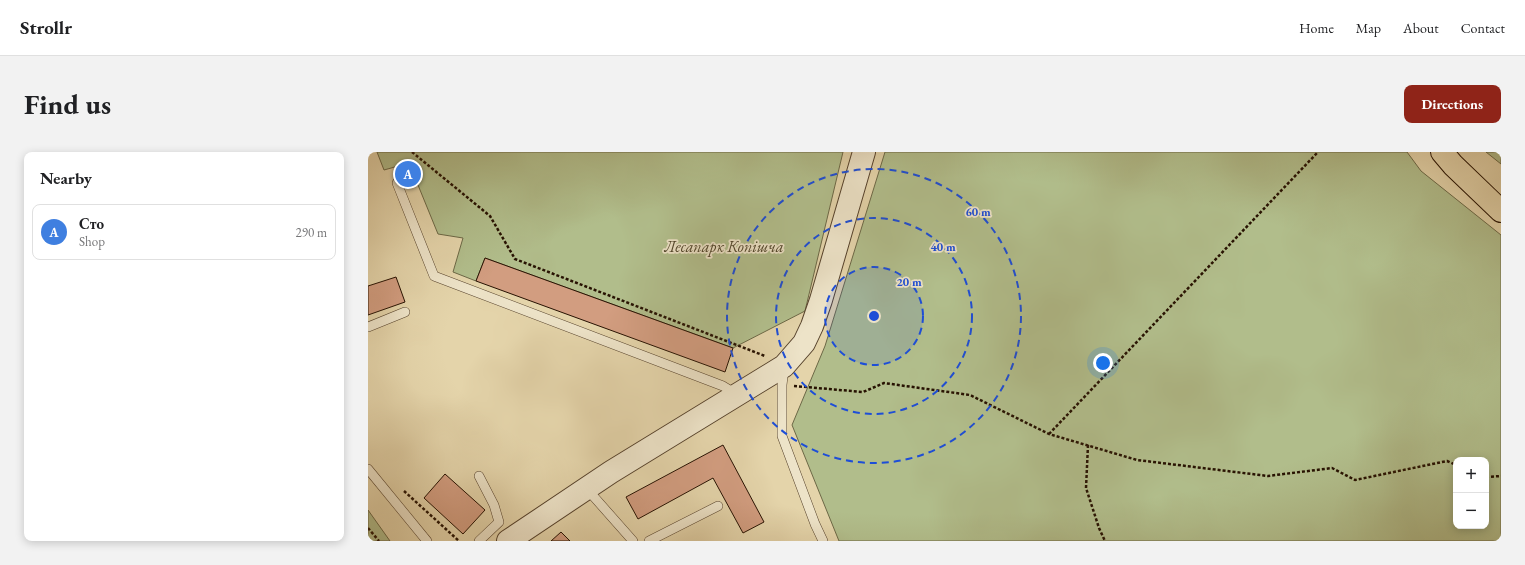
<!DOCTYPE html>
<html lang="en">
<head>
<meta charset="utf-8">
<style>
	body { margin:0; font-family:"EB Garamond",serif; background:#f2f2f2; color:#202124 }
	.controls { position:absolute; right:12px; bottom:12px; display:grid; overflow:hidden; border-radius:8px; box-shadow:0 2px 10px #0003 }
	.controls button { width:36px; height:36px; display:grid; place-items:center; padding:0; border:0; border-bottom:1px solid #e0e0e0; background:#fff; color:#202124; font:20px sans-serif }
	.you { position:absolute; left:735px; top:211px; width:14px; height:14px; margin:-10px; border:3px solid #fff; border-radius:50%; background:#1a73e8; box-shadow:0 0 0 6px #1a73e833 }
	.badge { display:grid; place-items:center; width:26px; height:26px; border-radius:50%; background:#8f2418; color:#fff; font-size:13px; font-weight:700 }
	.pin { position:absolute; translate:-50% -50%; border:2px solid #fff; box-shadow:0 1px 4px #0006 }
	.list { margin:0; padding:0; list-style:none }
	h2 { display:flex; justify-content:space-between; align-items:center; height:52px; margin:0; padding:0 16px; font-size:17px }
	h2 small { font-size:13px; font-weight:400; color:#757577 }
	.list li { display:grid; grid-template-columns:26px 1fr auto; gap:12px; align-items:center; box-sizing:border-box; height:56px; margin:0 8px 8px; padding:0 8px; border:1px solid #e0e0e0; border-radius:8px }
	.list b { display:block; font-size:15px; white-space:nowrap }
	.list p { margin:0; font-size:13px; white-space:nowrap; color:#757577 }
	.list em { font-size:13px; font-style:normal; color:#757577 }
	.map { position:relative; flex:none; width:1133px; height:389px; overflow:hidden; border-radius:8px }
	header { display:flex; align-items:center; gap:24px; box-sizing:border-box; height:56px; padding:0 20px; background:#fff; border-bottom:1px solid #e0e0e0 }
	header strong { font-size:19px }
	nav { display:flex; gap:22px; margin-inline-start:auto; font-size:14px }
	.intro { display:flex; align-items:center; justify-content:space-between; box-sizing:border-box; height:96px; padding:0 24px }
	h1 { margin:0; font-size:28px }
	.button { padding:10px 18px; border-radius:8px; background:#8f2418; color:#fff; font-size:14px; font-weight:700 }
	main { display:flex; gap:24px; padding:0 24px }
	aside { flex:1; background:#fff; border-radius:8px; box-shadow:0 2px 10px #0003 }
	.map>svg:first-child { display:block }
</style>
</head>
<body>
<header>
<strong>Strollr</strong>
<nav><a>Home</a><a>Map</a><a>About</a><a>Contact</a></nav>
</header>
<div class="intro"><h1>Find us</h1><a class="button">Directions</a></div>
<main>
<aside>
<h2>Nearby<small></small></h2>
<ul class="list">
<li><span class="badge" style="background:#3f7fe0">A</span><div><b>Сто</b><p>Shop</p></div><em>290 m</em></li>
</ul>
</aside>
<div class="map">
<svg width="1133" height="389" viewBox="0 0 1133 389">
	<rect width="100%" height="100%" fill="#e4d4aa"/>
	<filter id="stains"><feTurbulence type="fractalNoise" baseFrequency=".005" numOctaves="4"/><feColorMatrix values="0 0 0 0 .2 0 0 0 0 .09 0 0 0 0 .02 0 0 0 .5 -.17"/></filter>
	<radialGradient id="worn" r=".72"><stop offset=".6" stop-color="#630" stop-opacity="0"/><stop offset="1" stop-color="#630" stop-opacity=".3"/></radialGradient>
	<g fill="#b1bd8b" stroke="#6c6846" fill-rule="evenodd">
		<path d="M9 0H475L437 159 365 196 117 106 108 129 85 120 95 86 70 82 41 11 16 18Z"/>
		<path d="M517 0H1039L1053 19 1133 83V389H471L424 273 457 194ZM1088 308H1118V374H1088Z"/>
		<path d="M1118 0H1133V12Z"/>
		<path d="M0 358 22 389H0Z"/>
	</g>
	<g fill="#d29d80" stroke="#271202">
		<path d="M117 106 365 196 357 220 108 129Z"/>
		<path d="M28 125 37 150 0 163V134Z"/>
		<path d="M355 293 396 370 375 381 345 326 270 367 258 345Z"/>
		<path d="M77 322 117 358 95 382 56 346Z"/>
		<path d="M193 380 202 389H183Z"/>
	</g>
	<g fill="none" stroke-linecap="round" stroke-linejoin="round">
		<g stroke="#56422c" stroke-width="10">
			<g id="service">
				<path d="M29 31 66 124 355 234 368 242"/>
				<path d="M0 175 37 160"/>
				<path d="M416 216 414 233V284L447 372 455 389"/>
				<path d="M0 317 59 389"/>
				<path d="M219 337 265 389"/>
				<path d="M111 389 131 370 126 353 111 324"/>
				<path d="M281 389 350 354"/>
			</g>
		</g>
		<g stroke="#56422c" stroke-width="24">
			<path id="tertiary" d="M140 389 243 320 416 214 436 191 444 174 453 148 496 0"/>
		</g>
		<g stroke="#271202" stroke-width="24">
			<path id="primary" d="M1074 0 1085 13 1133 59"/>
		</g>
		<g stroke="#271202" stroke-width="2.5" stroke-dasharray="3 2" stroke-linecap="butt">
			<path d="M44 0 122 64 147 107 397 204"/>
			<path d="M426 234 495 240 516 231 602 243 681 282 769 308 900 324 964 316 987 328 1079 309 1088 313"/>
			<path d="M681 282 950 0"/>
			<path d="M720 293 718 336 731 376 737 389"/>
			<path d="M1118 325 1133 324"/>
			<path d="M36 339 91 389"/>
			<path d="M0 376 11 389"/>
		</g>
		<use href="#service" stroke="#ede3c8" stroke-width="9"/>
		<use href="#tertiary" stroke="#ede3c8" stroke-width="22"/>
		<use href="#primary" stroke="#e4d4aa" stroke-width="22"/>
	</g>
	<circle cx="506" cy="164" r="49" fill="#1d4ed8" fill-opacity=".12"/>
	<g fill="none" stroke="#1d4ed8" stroke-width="2" stroke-dasharray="7 5">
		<circle cx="506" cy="164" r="49"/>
		<circle cx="506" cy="164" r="98"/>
		<circle cx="506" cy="164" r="147"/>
	</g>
	<g text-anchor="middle" stroke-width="3.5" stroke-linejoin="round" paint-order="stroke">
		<g font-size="16" font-style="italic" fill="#50452b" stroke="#ede3c8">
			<text x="356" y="100">Лесапарк Копішча</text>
		</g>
	</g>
	<circle cx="506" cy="164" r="6" fill="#1d4ed8" stroke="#ede3c8" stroke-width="2"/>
	<g font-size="12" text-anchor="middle" font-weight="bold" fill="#1d4ed8" stroke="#ede3c8" stroke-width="3.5" stroke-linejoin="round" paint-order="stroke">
		<text x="610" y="64">60 m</text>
		<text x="575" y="99">40 m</text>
		<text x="541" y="134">20 m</text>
	</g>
	<rect width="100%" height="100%" filter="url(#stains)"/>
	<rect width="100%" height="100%" fill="url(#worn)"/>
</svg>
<div class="controls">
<button>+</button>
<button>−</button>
</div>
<div class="you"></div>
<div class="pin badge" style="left:40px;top:22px;background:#3f7fe0">A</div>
</div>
</main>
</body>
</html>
